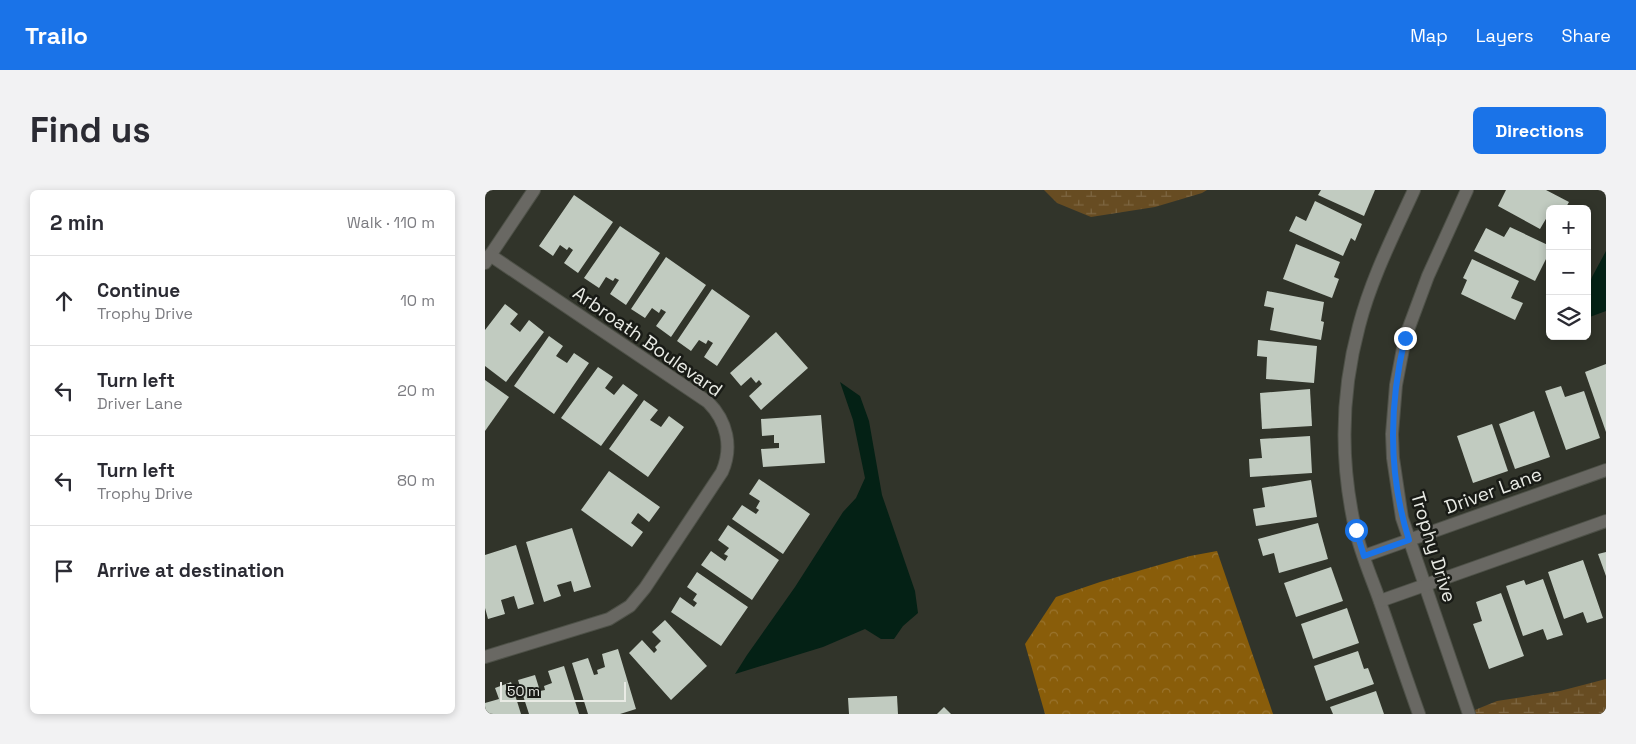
<!DOCTYPE html>
<html lang="en">
<head>
<meta charset="utf-8">
<style>
	body { margin:0; font-family:"Space Grotesk",sans-serif; background:#f2f2f3; color:#2b2b33 }
	.controls { position:absolute; right:15px; top:15px; display:grid; overflow:hidden; border-radius:8px; box-shadow:0 2px 8px #0003 }
	.controls button { width:45px; height:45px; display:grid; place-items:center; padding:0; border:0; border-bottom:1px solid #e1e1e2; background:#fff; color:#2b2b33; font:25px sans-serif }
	.scale { position:absolute; left:15px; bottom:12px; width:126px; box-sizing:border-box; padding-left:5px; border:2px solid #e9ebe5; border-top:0; font-size:14px; line-height:18px; white-space:nowrap; color:#e9ebe5; -webkit-text-stroke:4px #191b16; paint-order:stroke }
	.stop { position:absolute; width:15px; height:15px; margin:-11px; border:4px solid #1a73e8; border-radius:50%; background:#fff }
	.stop.end { background:#1a73e8; border-color:#fff; box-shadow:0 1px 5px #0008 }
	.list { margin:0; padding:0; list-style:none }
	h2 { display:flex; justify-content:space-between; align-items:center; height:65px; margin:0; padding:0 20px; font-size:21px }
	h2 small { font-size:16px; font-weight:400; color:#7c7c81 }
	.list li { display:grid; grid-template-columns:32px 1fr auto; gap:15px; align-items:center; box-sizing:border-box; height:90px; padding:0 20px; border-top:1px solid #e1e1e2 }
	.list b { display:block; font-size:19px; white-space:nowrap }
	.list p { margin:0; font-size:16px; white-space:nowrap; color:#7c7c81 }
	.list em { font-size:16px; font-style:normal; color:#7c7c81 }
	.icon { flex:none; width:28px; height:28px; fill:none; stroke:currentColor; stroke-width:2; stroke-linecap:round; stroke-linejoin:round }
	.map { position:relative; flex:none; width:1121px; height:524px; overflow:hidden; border-radius:8px }
	header { display:flex; align-items:center; gap:30px; box-sizing:border-box; height:70px; padding:0 25px; background:#1a73e8; color:#fff }
	header strong { font-size:24px }
	nav { display:flex; gap:28px; margin-inline-start:auto; font-size:18px }
	.intro { display:flex; align-items:center; justify-content:space-between; box-sizing:border-box; height:120px; padding:0 30px }
	h1 { margin:0; font-size:35px }
	.button { padding:12px 22px; border-radius:8px; background:#1a73e8; color:#fff; font-size:18px; font-weight:700 }
	main { display:flex; gap:30px; padding:0 30px }
	aside { flex:1; background:#fff; border-radius:8px; box-shadow:0 2px 8px #0003 }
	.map>svg:first-child { display:block }
</style>
</head>
<body>
<header>
<strong>Trailo</strong>
<nav><a>Map</a><a>Layers</a><a>Share</a></nav>
</header>
<div class="intro"><h1>Find us</h1><a class="button">Directions</a></div>
<main>
<aside>
<h2>2 min<small>Walk · 110 m</small></h2>
<ul class="list">
<li><svg class="icon" aria-label="ahead" viewBox="0 0 24 24"><path d="M12 20V5M6 11l6-6 6 6"/></svg><div><b>Continue</b><p>Trophy Drive</p></div><em>10 m</em></li>
<li><svg class="icon" aria-label="left" viewBox="0 0 24 24"><path d="M17 20v-9H6M10 6l-5 5 5 5"/></svg><div><b>Turn left</b><p>Driver Lane</p></div><em>20 m</em></li>
<li><svg class="icon" aria-label="left" viewBox="0 0 24 24"><path d="M17 20v-9H6M10 6l-5 5 5 5"/></svg><div><b>Turn left</b><p>Trophy Drive</p></div><em>80 m</em></li>
<li><svg class="icon" aria-label="arrive" viewBox="0 0 24 24"><path d="M6 21V4h12l-3 4 3 4H6"/></svg><div><b>Arrive at destination</b></div></li>
</ul>
</aside>
<div class="map">
<svg width="1121" height="524" viewBox="0 0 1121 524">
	<defs>
		<pattern id="forest-crowns" width="20" height="18" patternUnits="userSpaceOnUse" patternTransform="scale(1.25)"><rect width="20" height="18" fill="#895d0a"/><path d="M2 6a3 3 0 1 1 6 0M12 15a3 3 0 1 1 6 0" fill="none" stroke="#9a742e"/></pattern>
		<pattern id="wetland-marsh" width="20" height="14" patternUnits="userSpaceOnUse" patternTransform="scale(1.25)"><rect width="20" height="14" fill="#674c22"/><path d="M1 5h8M5 5V1M11 12h8M15 12V8" fill="none" stroke="#7d6642"/></pattern>
	</defs>
	<rect width="100%" height="100%" fill="#31342a"/>
	<path fill="url(#forest-crowns)" d="M732 361 788 524H560L540 454 571 407 615 392 705 366Z"/>
	<g fill="url(#wetland-marsh)">
		<path d="M559 0H722L717 3 670 17 606 27 572 13Z"/>
		<path d="M1121 489V524H980L1012 511 1075 501Z"/>
	</g>
	<g fill="#042115">
		<path d="M1121 61V121L1102 128V101L1107 87Z"/>
		<path d="M355 192 375 206 384 231 397 305 430 401 433 423 418 436 409 449H396L380 439 338 457 250 484 262 465 310 397 358 322 371 308 380 288 368 230Z"/>
	</g>
	<g fill="#c1cbc0">
		<path d="M836 0H890L879 26 833 5Z"/>
		<path d="M1021 0H1061L1084 12 1080 19H1065V22L1055 39 1013 16Z"/>
		<path d="M89 5 128 32 93 83 79 73 88 60 84 57 82 60 75 55 68 66 54 56Z"/>
		<path d="M830 11 877 34 870 51 866 48 858 66 804 41 811 26 821 31Z"/>
		<path d="M135 36 175 63 141 115 125 104 134 90 130 88 128 91 121 87 114 98 99 88Z"/>
		<path d="M1025 37 1065 56V61L1050 91 989 61 1001 38 1019 47Z"/>
		<path d="M811 54 855 72 849 87 854 89 847 108 798 89Z"/>
		<path d="M181 67 221 95 186 147 171 136 181 122 176 119 174 123 167 118 160 128 146 119Z"/>
		<path d="M987 69 1034 91 1026 108 1038 113 1030 130 976 104 982 90 978 88Z"/>
		<path d="M227 99 265 126 232 176 219 167 228 153 223 150 221 154 214 150 206 161 192 151Z"/>
		<path d="M782 101 839 112 836 131 839 132 836 150 785 140 789 118 779 116Z"/>
		<path d="M20 114 33 124 25 134 35 142 44 130 59 142 21 192 0 176V140Z"/>
		<path d="M291 142 323 178 276 220 264 206 277 194 274 190 271 193 266 187 256 196 245 183Z"/>
		<path d="M64 146 78 156 71 166 82 173 89 163 104 173 69 224 29 196Z"/>
		<path d="M773 150 832 156 829 193 781 189 782 167 772 166Z"/>
		<path d="M1121 174V242L1100 182Z"/>
		<path d="M113 177 128 187 120 198 129 205 138 194 153 205 116 256 76 228Z"/>
		<path d="M0 190 24 207 0 241Z"/>
		<path d="M1076 196 1080 207 1099 201 1115 248 1081 260 1060 201Z"/>
		<path d="M825 199 827 236 777 239 775 203Z"/>
		<path d="M159 210 173 220 165 230 176 237 184 226 199 237 163 287 124 259Z"/>
		<path d="M1049 221 1065 267 1030 279 1014 234Z"/>
		<path d="M336 225 340 273 278 277 276 259 294 258V253H289V245L277 246 276 229Z"/>
		<path d="M1007 234 1023 281 988 293 972 246Z"/>
		<path d="M825 246 827 283 765 287 764 269 777 268 775 249Z"/>
		<path d="M124 281 175 317 164 332 153 323 146 333 158 342 147 357 96 320Z"/>
		<path d="M274 289 325 324 298 364 247 329 257 315 271 324 274 320 271 318 275 311 264 304Z"/>
		<path d="M826 290 832 327 771 336 768 319 780 317 777 298Z"/>
		<path d="M833 333 843 369 794 383 789 363 778 366 773 349Z"/>
		<path d="M243 335 294 370 267 410 216 375 226 361 240 371 243 366 239 364 244 358 233 350Z"/>
		<path d="M87 338 106 397 89 402 86 391 72 395 76 406 59 412 41 352Z"/>
		<path d="M31 355 49 414 33 419 29 406 16 410 20 424 3 429 0 418V365Z"/>
		<path d="M1121 362V386L1113 364Z"/>
		<path d="M1098 370 1118 428 1102 433 1098 422 1079 429 1063 382Z"/>
		<path d="M846 377 858 411 811 427 799 393Z"/>
		<path d="M212 382 263 417 236 456 186 422 195 407 209 417 212 413 208 410 212 404 202 397Z"/>
		<path d="M1058 389 1078 445 1062 450 1058 439 1038 446 1021 396 1039 390 1041 395Z"/>
		<path d="M1016 403 1039 466 1004 479 988 434 997 431 991 412Z"/>
		<path d="M862 418 874 453 828 469 816 434Z"/>
		<path d="M180 430 222 476 186 510 144 463 157 450 169 463 172 460 170 457 176 451 167 442Z"/>
		<path d="M133 459 151 519 135 524H103L87 473 103 468 109 485 113 484 112 480 120 477 117 464Z"/>
		<path d="M873 461 879 479 883 478 889 494 841 511 829 476Z"/>
		<path d="M79 476 94 524H44L33 490 50 485 55 501 60 500 59 496 67 493 63 481Z"/>
		<path d="M26 492 36 524H0V513L14 509 10 498Z"/>
		<path d="M891 501 899 524H848L845 517Z"/>
		<path d="M412 506 413 524H364L363 508Z"/>
		<path d="M459 517 466 524H452Z"/>
	</g>
	<g fill="none" stroke-linecap="round" stroke-linejoin="round">
		<g stroke="#4e5148" stroke-width="14">
			<g id="minor">
				<path d="M929 0C909 44 886 89 874 136 856 203 855 271 870 338 875 361 885 384 893 406 907 446 920 485 934 524"/>
				<path d="M982 0 943 86 920 148 911 195 907 244 908 268 917 328 984 524"/>
				<path d="M0 73 49 0"/>
				<path d="M879 366 1121 280"/>
				<path d="M895 411 1121 331"/>
				<path d="M0 467 124 429 145 416 160 398 237 282C248 257 242 231 223 212L5 65"/>
			</g>
		</g>
		<use href="#minor" stroke="#696863" stroke-width="12"/>
	</g>
	<g fill="none" stroke-linecap="round" stroke-linejoin="round">
		<path stroke="#1a73e8" stroke-width="6" d="M871 340 879 366 924 350C903 284 904 215 920 148"/>
	</g>
	<g text-anchor="middle" stroke-width="5" stroke-linejoin="round" paint-order="stroke">
		<g font-size="19" fill="#e9ebe5" stroke="#191b16">
			<text transform="translate(163 151) rotate(35)" y="7">Arbroath Boulevard</text>
			<text transform="translate(1008 300) rotate(-20)" y="7">Driver Lane</text>
			<text transform="translate(949 357) rotate(73)" y="7">Trophy Drive</text>
		</g>
	</g>
</svg>
<div class="controls">
<button>+</button>
<button>−</button>
<button><svg class="icon" aria-label="layers" viewBox="0 0 24 24"><path d="M12 4l9 5-9 5-9-5zM3 14l9 5 9-5"/></svg></button>
</div>
<div class="scale">50 m</div>
<div class="stop" style="left:871px;top:340px"></div>
<div class="stop end" style="left:920px;top:148px"></div>
</div>
</main>
</body>
</html>
